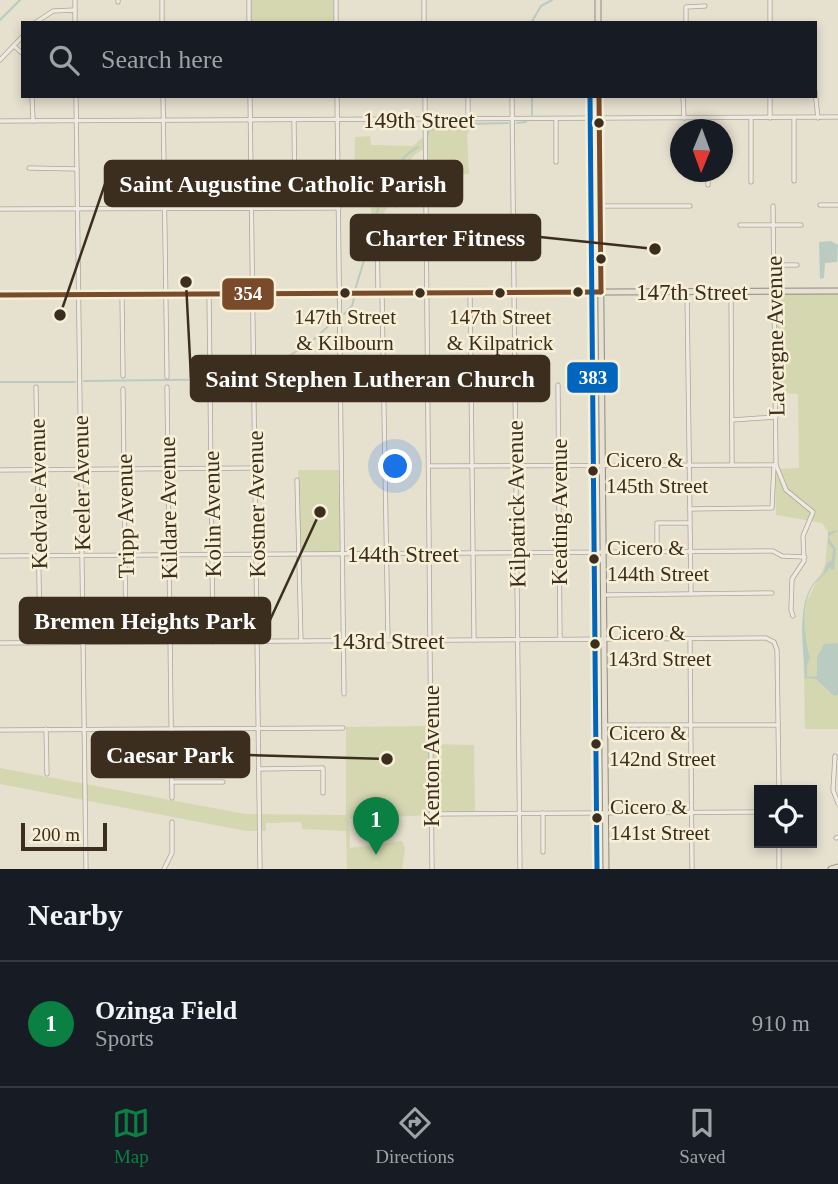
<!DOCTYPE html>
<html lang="en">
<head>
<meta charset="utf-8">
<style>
	body { margin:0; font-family:"Times New Roman",serif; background:#242831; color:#f1f3f6 }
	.controls { position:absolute; right:21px; bottom:21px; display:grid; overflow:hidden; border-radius:0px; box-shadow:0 4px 10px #0003 }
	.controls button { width:63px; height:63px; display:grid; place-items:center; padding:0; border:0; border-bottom:2px solid #363941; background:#171b24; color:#f1f3f6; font:35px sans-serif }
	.compass { position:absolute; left:670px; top:119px; width:63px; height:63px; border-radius:50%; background:#171b24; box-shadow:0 4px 10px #0003; rotate:181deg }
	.scale { position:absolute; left:21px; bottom:18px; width:86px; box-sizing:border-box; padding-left:7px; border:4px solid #3c2e1f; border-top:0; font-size:19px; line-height:24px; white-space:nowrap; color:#3c2e1f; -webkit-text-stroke:5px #f7efd6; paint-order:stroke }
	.you { position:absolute; left:396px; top:467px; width:24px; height:24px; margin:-18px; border:5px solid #fff; border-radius:50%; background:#1a73e8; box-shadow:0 0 0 10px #1a73e833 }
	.badge { display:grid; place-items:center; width:46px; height:46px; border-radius:50%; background:#0b8043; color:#fff; font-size:23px; font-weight:700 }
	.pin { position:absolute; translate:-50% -58px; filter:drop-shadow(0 2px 4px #0008) }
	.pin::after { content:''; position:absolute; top:37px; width:24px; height:21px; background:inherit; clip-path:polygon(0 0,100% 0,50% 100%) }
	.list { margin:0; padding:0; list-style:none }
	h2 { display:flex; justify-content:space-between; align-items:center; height:91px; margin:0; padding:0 28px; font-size:30px }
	h2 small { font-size:23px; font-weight:400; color:#9ea1a6 }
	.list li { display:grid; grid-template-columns:46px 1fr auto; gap:21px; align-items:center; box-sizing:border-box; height:126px; padding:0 28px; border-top:2px solid #363941 }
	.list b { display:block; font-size:26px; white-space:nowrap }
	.list p { margin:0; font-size:23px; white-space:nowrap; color:#9ea1a6 }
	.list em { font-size:23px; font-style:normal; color:#9ea1a6 }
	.icon { flex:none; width:38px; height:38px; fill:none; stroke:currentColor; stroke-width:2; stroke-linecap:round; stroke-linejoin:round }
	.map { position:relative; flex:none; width:838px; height:869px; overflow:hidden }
	.search { position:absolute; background:#171b24; box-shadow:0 4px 10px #0003; left:21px; right:21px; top:21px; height:77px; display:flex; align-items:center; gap:18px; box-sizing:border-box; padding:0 24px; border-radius:0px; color:#9ea1a6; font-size:26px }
	.sheet { height:217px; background:#171b24 }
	nav { display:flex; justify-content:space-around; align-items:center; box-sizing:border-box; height:98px; border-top:2px solid #363941; background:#171b24; font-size:19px; color:#9ea1a6 }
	nav a { display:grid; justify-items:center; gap:4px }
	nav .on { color:#0b8043 }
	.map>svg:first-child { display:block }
</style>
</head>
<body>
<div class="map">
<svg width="838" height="869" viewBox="0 0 838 869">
	<rect width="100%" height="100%" fill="#e6e0cf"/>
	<g fill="#d5d7b1">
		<rect x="249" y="0" width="87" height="23"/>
		<path d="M430 122 473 123 467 135 469 174 429 175 428 153 422 150C401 161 399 189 398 209L392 206 385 210 382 221 371 216V190L365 197V205L360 206 354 193 355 137 370 136 371 145 413 146 427 133Z"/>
		<path d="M838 293V729H805L803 626 807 601 825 565 828 532 822 523 776 515 775 469 799 468 798 394 778 393 777 300 783 294Z"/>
		<path d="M298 470H340L341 553H301Z"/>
		<path d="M428 726 430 815 349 819 350 848 402 841 405 848 402 869H347L346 831 302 829 301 822 266 823V831H246L0 784V768L245 814 346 815V727Z"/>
		<path d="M433 744 474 745 475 811 434 812Z"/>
	</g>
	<g fill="#baccc2">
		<path d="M831 241 838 245 837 262 825 263 824 278 820 279 819 242Z"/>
		<path d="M838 530 828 537 836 549 834 570 829 568C826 574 823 575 818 580 799 598 804 636 810 658L807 665V677L817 676V657L824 644 838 643V695L834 696 816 679 805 678C804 646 793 595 823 574L827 563 832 560 833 549 828 543V532Z"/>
	</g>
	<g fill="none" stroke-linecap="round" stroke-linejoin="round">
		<g stroke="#baccc2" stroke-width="2">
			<path d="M0 20 20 0"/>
			<path d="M531 23 541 6 552 0"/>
			<path d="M532 96V115"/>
			<path d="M517 123 526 122"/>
			<path d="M428 134 429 130 468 124 508 123"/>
			<path d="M373 228C380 199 390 162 418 147"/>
			<path d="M355 290 372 234"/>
			<path d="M344 314 352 306 354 298"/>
			<path d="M257 377 279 370 284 359 310 343 337 318"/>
			<path d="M84 381 249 379"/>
			<path d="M0 382H75"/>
		</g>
		<g stroke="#aca598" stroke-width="5">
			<g id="minor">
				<path d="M75 0V23"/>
				<path d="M118 0V2"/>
				<path d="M162 0V23"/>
				<path d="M249 0V23"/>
				<path d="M336 0V23"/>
				<path d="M424 0V23"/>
				<path d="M770 0V23"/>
				<path d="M35 23 53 11 75 10"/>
				<path d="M686 23V7L705 6"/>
				<path d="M14 46 23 54"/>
				<path d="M0 60 23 36"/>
				<path d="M815 91 818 118"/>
				<path d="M32 96 33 121"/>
				<path d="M76 96 86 869"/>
				<path d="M163 96 167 377"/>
				<path d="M250 96 260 869"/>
				<path d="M337 96 344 694"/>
				<path d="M425 96 432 869"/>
				<path d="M468 96V119"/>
				<path d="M512 96 520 869"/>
				<path d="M683 96 684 118"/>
				<path d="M770 96V118"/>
				<path d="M751 118V182"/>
				<path d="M794 118V181"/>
				<path d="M0 121 838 117"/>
				<path d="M294 121 295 208"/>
				<path d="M707 130V118"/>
				<path d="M556 162V119"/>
				<path d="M29 168 77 169"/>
				<path d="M708 172V185"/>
				<path d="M820 205H838"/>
				<path d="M600 206H690"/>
				<path d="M773 206 776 465 786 490 813 512 803 536 804 561 792 579 791 610 793 616"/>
				<path d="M0 209 339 208"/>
				<path d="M377 220 378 293"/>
				<path d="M740 225H801"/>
				<path d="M774 265H797"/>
				<path d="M687 292 691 594"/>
				<path d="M731 292 732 465"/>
				<path d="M382 293 388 641"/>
				<path d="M470 293 474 640"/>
				<path d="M209 294 210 376"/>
				<path d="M122 295 123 376"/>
				<path d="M450 380 514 379"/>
				<path d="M558 385 560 639"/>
				<path d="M210 386 213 642"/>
				<path d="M36 387 40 643"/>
				<path d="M167 387 172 798"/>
				<path d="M123 389 126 642"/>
				<path d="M732 420 776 417"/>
				<path d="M429 466 776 465"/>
				<path d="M0 470 255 468"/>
				<path d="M297 480 301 641"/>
				<path d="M689 509 772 508 774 465"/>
				<path d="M657 552V523H689"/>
				<path d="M0 556 773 551 782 556 805 557"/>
				<path d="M603 595 772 593"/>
				<path d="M690 639 692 869"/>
				<path d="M0 643 766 638 774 642 777 650 779 790"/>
				<path d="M605 725H778"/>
				<path d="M46 729 47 774"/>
				<path d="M0 730 343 728"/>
				<path d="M835 756 833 790 838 803"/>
				<path d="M259 769 323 768V793"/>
				<path d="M172 782H223"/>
				<path d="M543 813V852"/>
				<path d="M431 814 759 812"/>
				<path d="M836 838 838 837"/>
				<path d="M779 843V869"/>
				<path d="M164 869 172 853V822"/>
			</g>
		</g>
		<g stroke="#918a7e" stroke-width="7">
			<g id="major">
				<path d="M598 0V23"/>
				<path d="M599 96 606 869"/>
				<path d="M0 295 838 291"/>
				<path d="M831 869 838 867"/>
			</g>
		</g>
		<use href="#minor" stroke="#eeeae1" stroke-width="3.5"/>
		<use href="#major" stroke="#e6e1d2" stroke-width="5"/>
		<g stroke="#f7efd6" stroke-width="10">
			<g id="bus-1">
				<path d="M599 96 601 292"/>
				<path d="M0 295 601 292"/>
			</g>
		</g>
		<g stroke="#f7efd6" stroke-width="10">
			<path id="bus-2" d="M590 96 597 869"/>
		</g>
		<use href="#bus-1" stroke="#7a4b2a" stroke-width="5"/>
		<use href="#bus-2" stroke="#0065bd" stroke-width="5"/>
	</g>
	<g fill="#3c2e1f" stroke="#f7efd6" stroke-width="2.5">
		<circle cx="599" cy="123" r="6"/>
		<circle cx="601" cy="259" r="6"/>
		<circle cx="578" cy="292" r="6"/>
		<circle cx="345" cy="293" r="6"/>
		<circle cx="420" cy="293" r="6"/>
		<circle cx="500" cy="293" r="6"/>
		<circle cx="593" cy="471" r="6"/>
		<circle cx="594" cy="559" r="6"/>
		<circle cx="595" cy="644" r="6"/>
		<circle cx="596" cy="744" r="6"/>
		<circle cx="597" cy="818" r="6"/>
	</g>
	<g text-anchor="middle" stroke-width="5" stroke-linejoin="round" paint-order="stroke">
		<g font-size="21" fill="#3c2e1f" stroke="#f7efd6" text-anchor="start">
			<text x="345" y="324" text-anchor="middle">147th Street<tspan x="345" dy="26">&amp; Kilbourn</tspan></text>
			<text x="500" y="324" text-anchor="middle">147th Street<tspan x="500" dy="26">&amp; Kilpatrick</tspan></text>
			<text x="606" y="467">Cicero &amp;<tspan x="606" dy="26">145th Street</tspan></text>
			<text x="607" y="555">Cicero &amp;<tspan x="607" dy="26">144th Street</tspan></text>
			<text x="608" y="640">Cicero &amp;<tspan x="608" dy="26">143rd Street</tspan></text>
			<text x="609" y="740">Cicero &amp;<tspan x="609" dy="26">142nd Street</tspan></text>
			<text x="610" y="814">Cicero &amp;<tspan x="610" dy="26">141st Street</tspan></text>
		</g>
		<g font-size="23" fill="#3c2e1f" stroke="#f7efd6">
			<text x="419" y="128">149th Street</text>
			<text x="692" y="300">147th Street</text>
			<text transform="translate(775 336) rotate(-91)" y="8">Lavergne Avenue</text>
			<text transform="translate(81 483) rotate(-91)" y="8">Keeler Avenue</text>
			<text transform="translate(38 494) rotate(-91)" y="8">Kedvale Avenue</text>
			<text transform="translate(256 504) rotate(-91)" y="8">Kostner Avenue</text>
			<text transform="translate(516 504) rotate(-91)" y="8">Kilpatrick Avenue</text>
			<text transform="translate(168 508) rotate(-91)" y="8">Kildare Avenue</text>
			<text transform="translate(559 512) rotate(-90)" y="8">Keating Avenue</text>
			<text transform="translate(212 514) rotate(-91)" y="8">Kolin Avenue</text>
			<text transform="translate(125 516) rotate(-91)" y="8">Tripp Avenue</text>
			<text x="403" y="562">144th Street</text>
			<text x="388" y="649">143rd Street</text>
			<text transform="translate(431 756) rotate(-90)" y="8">Kenton Avenue</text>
		</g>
	</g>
	<path fill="none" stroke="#3c2e1f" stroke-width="2.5" d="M60 315L105 184M655 249L540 237M186 282L191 378M320 512L270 620M387 759L249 755"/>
	<g fill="#3c2e1f" stroke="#f7efd6" stroke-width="2.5">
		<circle cx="60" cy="315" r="7"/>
		<circle cx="655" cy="249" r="7"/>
		<circle cx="186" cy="282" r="7"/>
		<circle cx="320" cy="512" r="7"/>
		<circle cx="387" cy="759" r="7"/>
	</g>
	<g fill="#3c2e1f" stroke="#3c2e1f" stroke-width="2.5">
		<rect x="105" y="161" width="357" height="45" rx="7"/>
		<rect x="351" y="215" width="189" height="45" rx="7"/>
		<rect x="191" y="356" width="358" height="45" rx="7"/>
		<rect x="20" y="598" width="250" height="45" rx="7"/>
		<rect x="92" y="732" width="157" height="45" rx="7"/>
	</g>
	<g font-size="24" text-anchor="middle" font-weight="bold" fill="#fff">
		<text x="283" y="192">Saint Augustine Catholic Parish</text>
		<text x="445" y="246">Charter Fitness</text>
		<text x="370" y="387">Saint Stephen Lutheran Church</text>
		<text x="145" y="629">Bremen Heights Park</text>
		<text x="170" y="763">Caesar Park</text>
	</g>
	<g stroke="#f7efd6" stroke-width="2.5">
		<rect x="221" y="277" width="54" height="34" rx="7" fill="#7a4b2a"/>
		<rect x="566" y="361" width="53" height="33" rx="7" fill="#0065bd"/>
	</g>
	<g font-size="19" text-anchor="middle" font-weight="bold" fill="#fff">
		<text x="248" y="300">354</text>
		<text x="593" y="384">383</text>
	</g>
</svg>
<div class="controls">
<button><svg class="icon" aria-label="locate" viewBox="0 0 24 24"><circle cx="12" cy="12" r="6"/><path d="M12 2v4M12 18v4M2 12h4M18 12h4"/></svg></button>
</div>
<svg class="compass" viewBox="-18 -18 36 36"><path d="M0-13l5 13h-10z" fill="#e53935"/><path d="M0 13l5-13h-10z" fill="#9ea1a6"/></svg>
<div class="scale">200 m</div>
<div class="you"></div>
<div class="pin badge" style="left:376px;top:855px">1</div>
<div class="search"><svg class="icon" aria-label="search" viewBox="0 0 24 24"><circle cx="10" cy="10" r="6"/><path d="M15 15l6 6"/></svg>Search here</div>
</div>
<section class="sheet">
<h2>Nearby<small></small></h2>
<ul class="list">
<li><span class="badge">1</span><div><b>Ozinga Field</b><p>Sports</p></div><em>910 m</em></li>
</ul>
</section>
<nav>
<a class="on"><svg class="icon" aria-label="map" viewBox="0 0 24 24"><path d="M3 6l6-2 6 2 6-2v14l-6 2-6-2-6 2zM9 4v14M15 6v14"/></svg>Map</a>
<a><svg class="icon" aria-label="directions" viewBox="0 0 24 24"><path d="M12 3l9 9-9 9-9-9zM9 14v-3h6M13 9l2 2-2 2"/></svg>Directions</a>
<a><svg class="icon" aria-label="saved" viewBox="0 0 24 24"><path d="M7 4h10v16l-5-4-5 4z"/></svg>Saved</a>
</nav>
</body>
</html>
